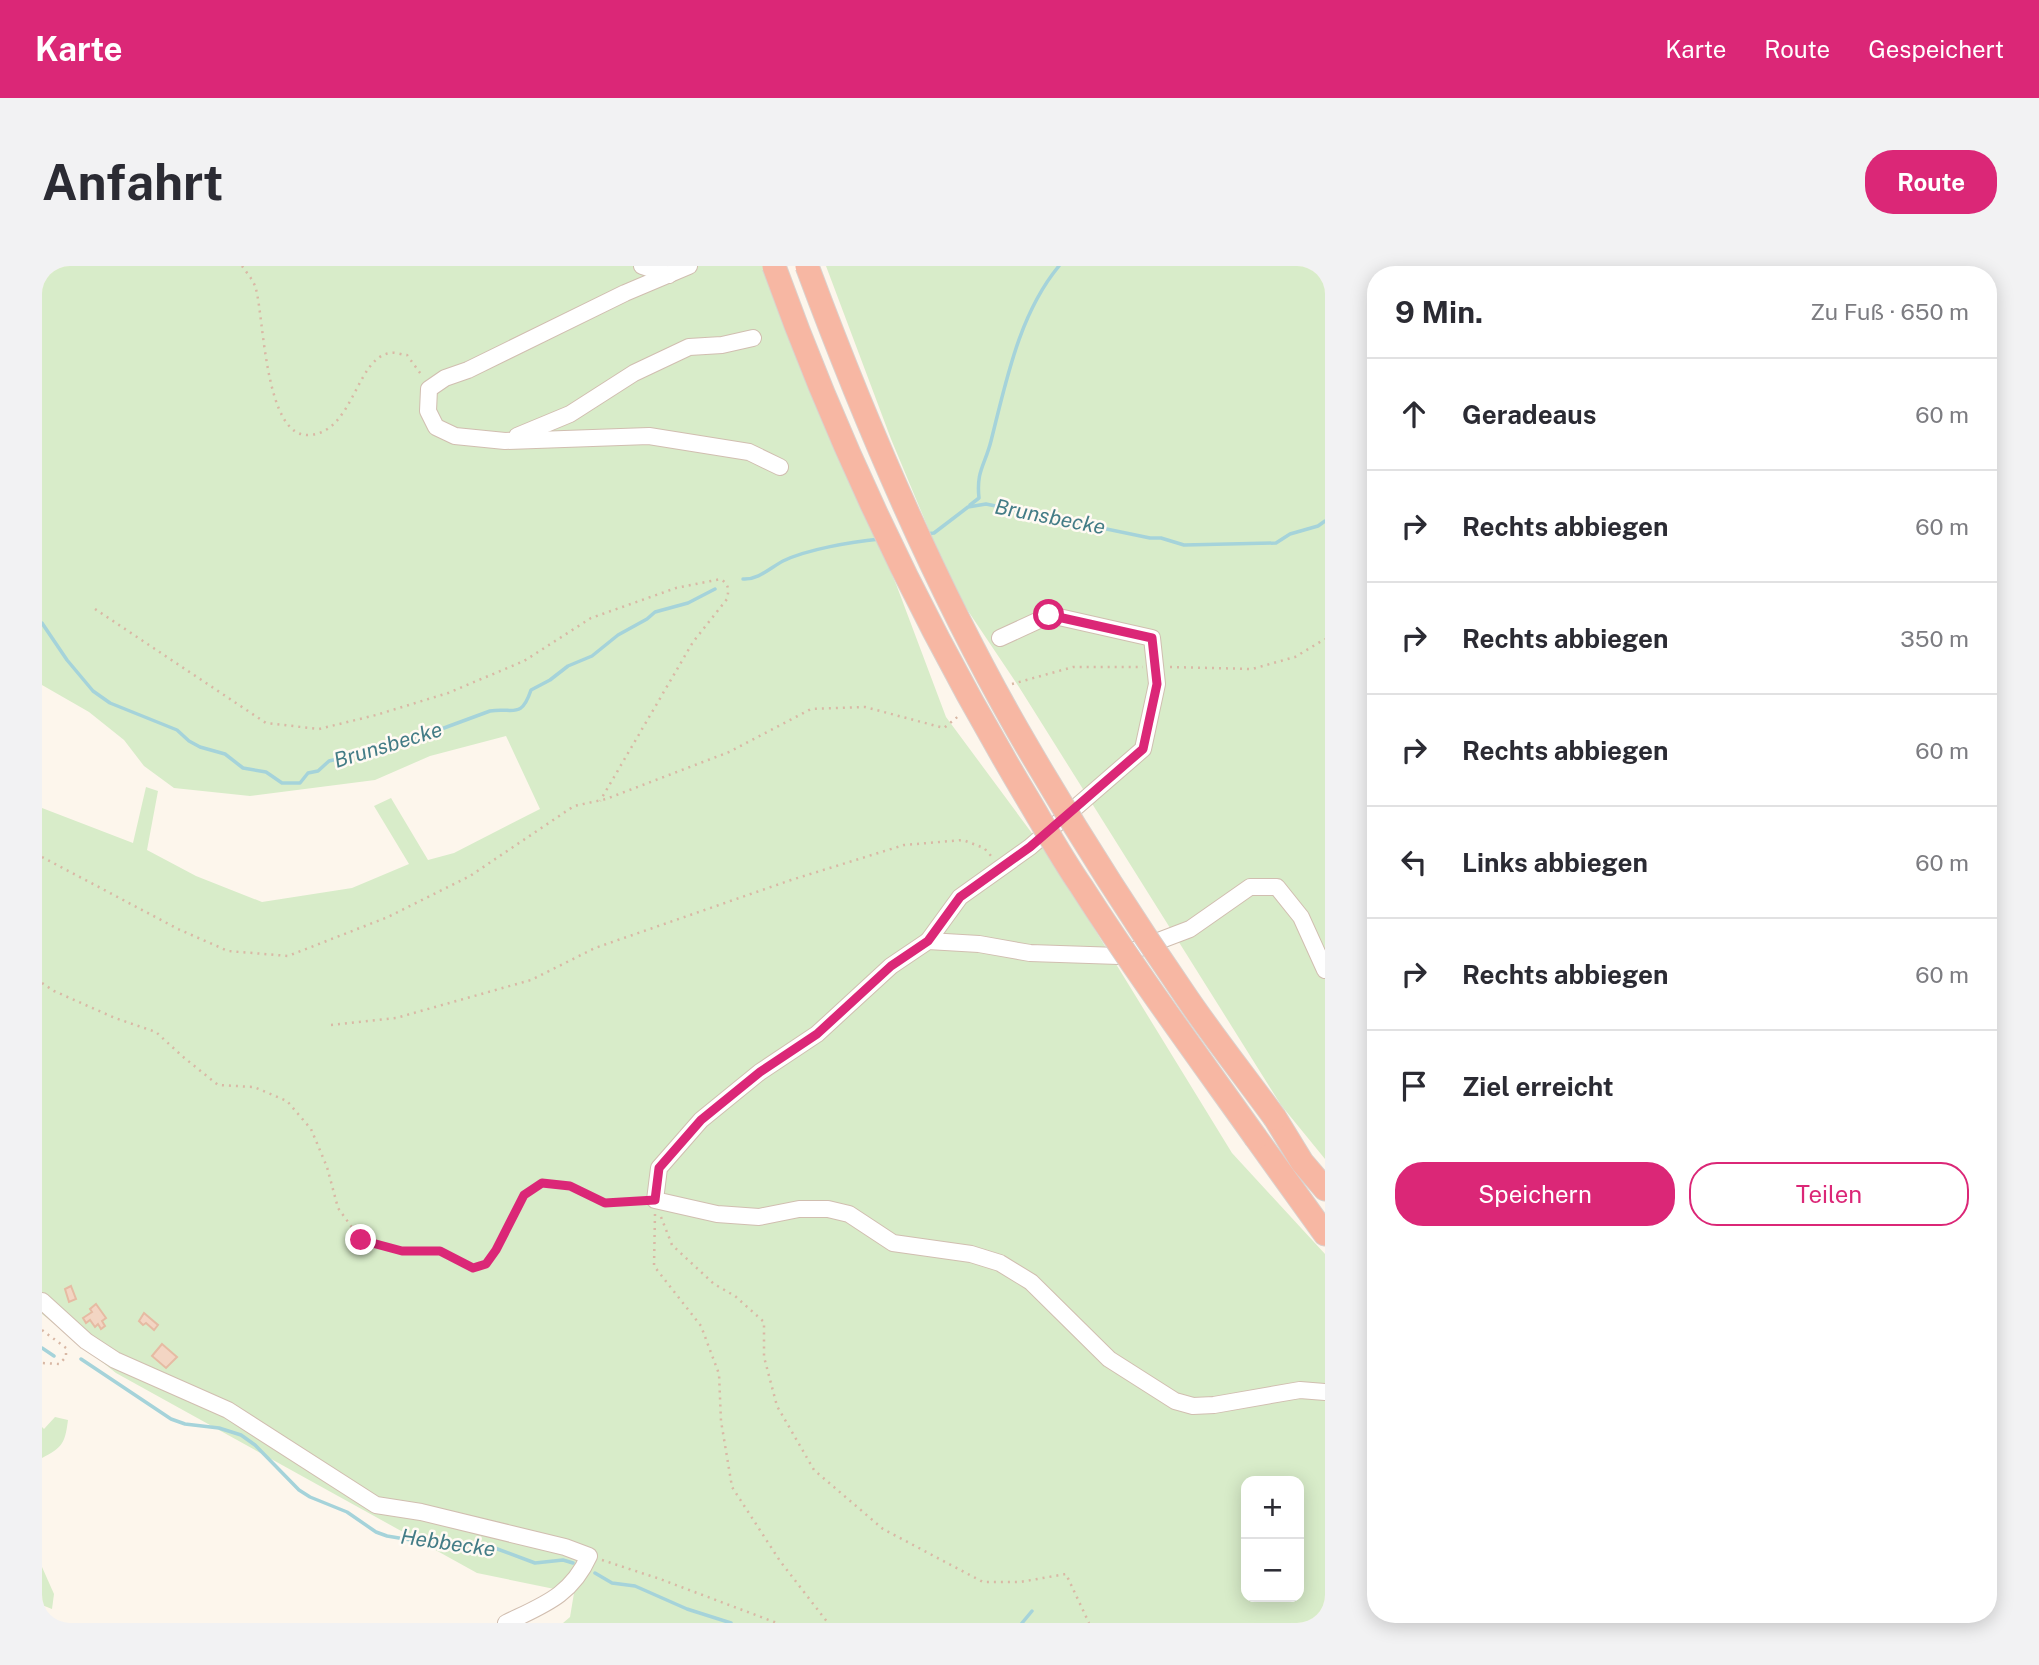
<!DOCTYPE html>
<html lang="de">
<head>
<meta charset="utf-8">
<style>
	body { margin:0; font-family:"Public Sans",sans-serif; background:#f2f2f3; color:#2b2b33 }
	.controls { position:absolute; right:21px; bottom:21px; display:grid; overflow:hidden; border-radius:14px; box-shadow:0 4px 18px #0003 }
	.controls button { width:63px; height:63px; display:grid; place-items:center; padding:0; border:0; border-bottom:2px solid #e1e1e2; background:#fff; color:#2b2b33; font:35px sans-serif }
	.stop { position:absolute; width:21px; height:21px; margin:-16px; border:5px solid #db2777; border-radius:50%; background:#fff }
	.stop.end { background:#db2777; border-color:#fff; box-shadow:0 2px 7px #0008 }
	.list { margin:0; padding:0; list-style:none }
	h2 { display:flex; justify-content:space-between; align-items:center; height:91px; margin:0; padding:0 28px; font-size:30px }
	h2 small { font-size:23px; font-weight:400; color:#7c7c81 }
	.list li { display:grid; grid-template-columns:46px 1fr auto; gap:21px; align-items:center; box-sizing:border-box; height:112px; padding:0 28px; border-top:2px solid #e1e1e2 }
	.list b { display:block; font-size:26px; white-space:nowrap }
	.list em { font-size:23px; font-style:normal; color:#7c7c81 }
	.actions { display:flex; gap:14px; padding:21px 28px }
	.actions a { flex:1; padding:16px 0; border:2px solid #db2777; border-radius:28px; text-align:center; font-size:24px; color:#db2777 }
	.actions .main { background:#db2777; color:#fff }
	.icon { flex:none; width:38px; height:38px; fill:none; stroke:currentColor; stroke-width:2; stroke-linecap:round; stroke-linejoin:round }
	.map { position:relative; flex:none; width:1283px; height:1357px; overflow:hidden; border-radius:28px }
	header { display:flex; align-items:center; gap:42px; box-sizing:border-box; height:98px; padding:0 35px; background:#db2777; color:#fff }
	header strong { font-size:33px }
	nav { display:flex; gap:38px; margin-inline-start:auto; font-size:24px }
	.intro { display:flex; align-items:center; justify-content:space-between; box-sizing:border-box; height:168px; padding:0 42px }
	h1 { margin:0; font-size:49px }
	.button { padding:18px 32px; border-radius:28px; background:#db2777; color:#fff; font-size:24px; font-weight:700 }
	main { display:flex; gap:42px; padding:0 42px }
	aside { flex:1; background:#fff; border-radius:28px; box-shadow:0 4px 18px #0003 }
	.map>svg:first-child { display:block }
</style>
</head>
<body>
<header>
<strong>Karte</strong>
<nav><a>Karte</a><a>Route</a><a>Gespeichert</a></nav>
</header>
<div class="intro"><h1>Anfahrt</h1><a class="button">Route</a></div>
<main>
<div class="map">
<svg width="1283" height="1357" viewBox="0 0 1283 1357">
	<rect width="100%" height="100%" fill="#fdf6ec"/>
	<g fill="#d8ecc9" fill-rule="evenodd">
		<path d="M0 0H722L776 139 854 318 904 451 1012 597 1190 887 1283 988V1357H521L528 1351 532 1327 435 1307 74 1107 0 1048V542L91 577 104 521 116 525 105 584 154 610 220 636 310 622 367 598 332 540 349 532 386 594 412 587 498 543 464 470 388 490 333 514 208 530 132 522 102 500 82 474 47 446 0 419ZM1204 1215H1257V1331H1204Z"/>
		<path d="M784 0H1283V893L1239 839 977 421 912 324 849 173Z"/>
		<path d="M13 1151 26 1154C23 1177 21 1181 0 1192V1161L2 1163Z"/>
		<path d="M0 1301 12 1328 10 1343 0 1339Z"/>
	</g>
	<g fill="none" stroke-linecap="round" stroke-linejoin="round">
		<g stroke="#a5d3da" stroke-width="3.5">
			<path d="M928 239 937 232C934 205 943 199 949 175 964 116 977 48 1017 0"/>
			<path d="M884 268 892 267 926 241 944 238 1108 272H1119L1142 279 1234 277 1248 268 1276 260 1283 255"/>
			<path d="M701 313C716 314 728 302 741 295 766 283 809 276 838 273"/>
			<path d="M0 357 25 394 51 425 68 437 135 464 147 475 158 481 183 488 201 502 224 506 240 517H258L266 507 276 505 287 495 364 476 448 445C471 441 479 454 489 424L508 414 526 400 550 390 576 369 605 353 613 346 646 337 673 323"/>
			<path d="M0 1082 12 1090"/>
			<path d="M39 1093 129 1153 143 1158 177 1162 199 1169 213 1179 257 1224 268 1231 305 1246 334 1266 345 1270 399 1279 450 1281 493 1297 521 1294 531 1297"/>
			<path d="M553 1307 570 1317 593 1320 645 1343 689 1357"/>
			<path d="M980 1357 990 1345"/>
		</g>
	</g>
	<g fill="#f3d5c3" stroke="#e6bba3" stroke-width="2">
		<path d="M29 1020 34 1033 27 1036 23 1023Z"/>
		<path d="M54 1038 64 1052 60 1055 63 1060 59 1063 56 1058 53 1061 48 1054 44 1057 41 1052 50 1046 48 1043Z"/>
		<path d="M102 1047 116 1059 112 1064 104 1057 101 1059 97 1055Z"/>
		<path d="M120 1078 135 1091 124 1102 110 1090Z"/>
	</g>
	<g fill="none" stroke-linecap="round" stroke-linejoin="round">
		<g stroke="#d1beb0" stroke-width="18">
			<g id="minor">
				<path d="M600 0 627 9"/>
				<path d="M647 0 583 27 426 104 403 112 387 123 386 145 394 161 413 170 463 175 607 170 707 186 738 201"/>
				<path d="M475 170 528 148 592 107 647 81 680 79 711 72"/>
				<path d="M886 675 918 631 988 581 1101 483 1115 418 1110 372 1008 349 958 372"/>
				<path d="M1283 704 1259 651 1235 621H1208L1148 663 1077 690 988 687 937 678 886 675 849 700 775 768 718 806 659 854 617 902 613 934 675 948 717 951 757 943H786L807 948 851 977 929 988 958 997 989 1016 1067 1093 1133 1135 1151 1140 1172 1139 1258 1124 1283 1126"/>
				<path d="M0 1035 44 1075 73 1094 186 1144 334 1239 379 1246 523 1281 547 1290C529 1330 501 1339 464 1357"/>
			</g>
		</g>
		<g stroke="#dad1cd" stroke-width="25">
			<g id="highway">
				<path d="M1233 852 1260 896 1283 923"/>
				<path d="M1214 872 1283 968"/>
			</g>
		</g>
		<g stroke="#d9b8a5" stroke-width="2.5" stroke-dasharray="2 5" stroke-linecap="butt">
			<path d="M200 0C205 7 212 15 214 23 222 53 223 172 267 169 312 167 314 90 349 87 354 86 360 89 365 89L381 111"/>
			<path d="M53 343 224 457 277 463 334 449 406 427 482 395 549 352 634 322 679 313C687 319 687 323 685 333L651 376 558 535"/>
			<path d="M1128 401 1210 403 1253 391 1283 373"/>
			<path d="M970 418 1031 401H1101"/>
			<path d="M0 591 136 663 186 685 246 690 346 651 428 610 532 540 564 533 687 486 769 443 823 441 902 462 919 448"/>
			<path d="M0 717 12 725 73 752 114 766 140 790 176 819 212 821 245 835 269 863 285 901 296 942 319 974 360 985H398L431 1002 444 998 454 984 482 929 500 917 528 920 563 937 599 935"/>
			<path d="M289 759 354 752 489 714 553 682 749 614 862 579 921 574 942 582 950 591"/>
			<path d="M613 948 612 1000 659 1060 677 1108 679 1155 690 1221 738 1295 786 1357"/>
			<path d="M619 951 630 979 672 1018 693 1030 722 1056V1091L735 1140 772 1204 841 1263 941 1316H978L1024 1308 1047 1357"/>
			<path d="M0 1064 24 1082V1091L17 1098 0 1097"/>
			<path d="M560 1294 618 1313 735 1357"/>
		</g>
		<use href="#minor" stroke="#fff" stroke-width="16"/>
		<use href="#highway" stroke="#f7b7a3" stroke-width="23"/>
		<g stroke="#dad1cd" stroke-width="25" stroke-linecap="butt">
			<g id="highway-bridge">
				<path d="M732 0C798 184 884 362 984 530 1002 560 1019 591 1039 620 1094 706 1155 789 1214 872"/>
				<path d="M765 0C824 159 891 316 975 463 1028 555 1085 645 1145 732 1173 773 1204 812 1233 852"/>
			</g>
		</g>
		<use href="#highway-bridge" stroke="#f7b7a3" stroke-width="23"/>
	</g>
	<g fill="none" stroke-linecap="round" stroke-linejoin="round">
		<path stroke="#db2777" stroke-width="9" d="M319 974 360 985H398L431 1002 444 998 454 984 482 929 500 917 528 920 563 937 613 934 617 902 659 854 718 806 775 768 849 700 886 675 918 631 988 581 1101 483 1115 418 1110 372 1007 349"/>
	</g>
	<g text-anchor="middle" stroke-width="5" stroke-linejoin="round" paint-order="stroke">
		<g font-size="21" font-style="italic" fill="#437c86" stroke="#fffaf3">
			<text transform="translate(1008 251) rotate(11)" y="7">Brunsbecke</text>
			<text transform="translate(346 479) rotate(-17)" y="7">Brunsbecke</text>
			<text transform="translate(406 1277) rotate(8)" y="7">Hebbecke</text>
		</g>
	</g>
</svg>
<div class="controls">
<button>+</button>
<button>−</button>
</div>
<div class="stop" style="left:1007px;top:349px"></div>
<div class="stop end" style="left:319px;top:974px"></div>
</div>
<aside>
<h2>9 Min.<small>Zu Fuß · 650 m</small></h2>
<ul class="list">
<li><svg class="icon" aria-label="ahead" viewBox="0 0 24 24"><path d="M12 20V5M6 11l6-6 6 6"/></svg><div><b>Geradeaus</b></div><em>60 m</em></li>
<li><svg class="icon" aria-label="right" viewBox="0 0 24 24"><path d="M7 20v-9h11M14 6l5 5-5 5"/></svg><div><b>Rechts abbiegen</b></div><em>60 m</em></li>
<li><svg class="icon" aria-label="right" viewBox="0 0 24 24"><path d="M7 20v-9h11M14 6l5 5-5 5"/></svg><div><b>Rechts abbiegen</b></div><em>350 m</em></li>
<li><svg class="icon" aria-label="right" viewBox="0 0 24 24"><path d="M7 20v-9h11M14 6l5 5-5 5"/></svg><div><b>Rechts abbiegen</b></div><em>60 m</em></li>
<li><svg class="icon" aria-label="left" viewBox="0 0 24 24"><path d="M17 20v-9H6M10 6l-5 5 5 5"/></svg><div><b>Links abbiegen</b></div><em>60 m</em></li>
<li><svg class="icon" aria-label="right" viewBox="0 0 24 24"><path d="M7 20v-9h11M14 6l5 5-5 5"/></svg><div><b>Rechts abbiegen</b></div><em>60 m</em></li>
<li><svg class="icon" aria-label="arrive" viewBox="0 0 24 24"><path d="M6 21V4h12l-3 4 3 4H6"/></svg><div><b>Ziel erreicht</b></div></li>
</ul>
<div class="actions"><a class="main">Speichern</a><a>Teilen</a></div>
</aside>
</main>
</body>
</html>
